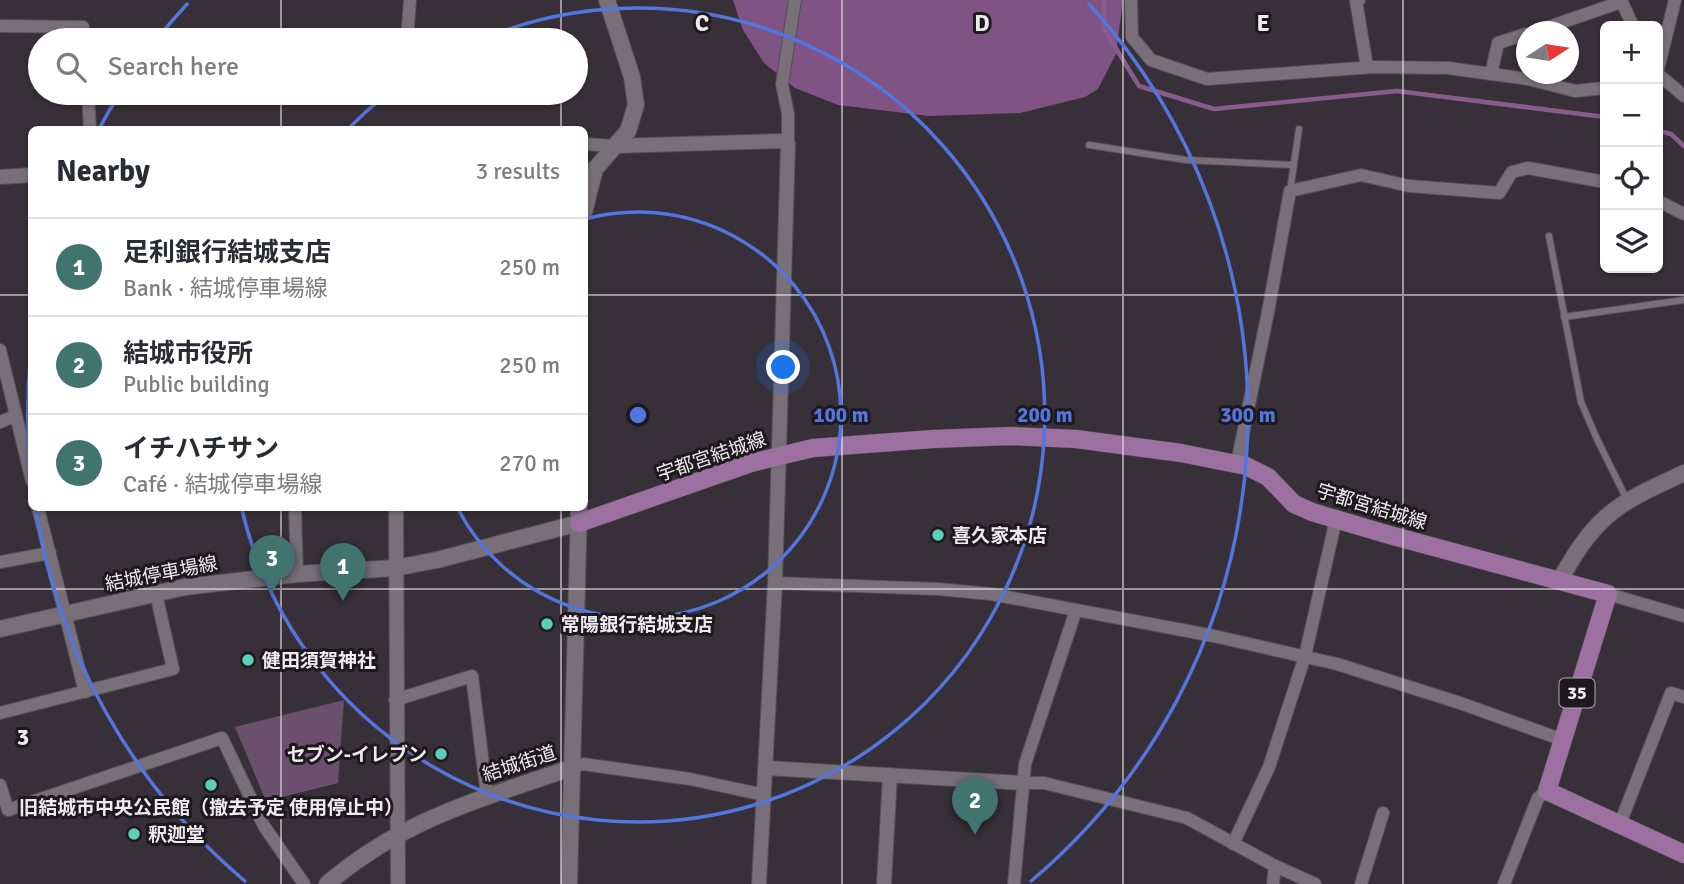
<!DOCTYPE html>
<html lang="en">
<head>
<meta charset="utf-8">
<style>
	body { margin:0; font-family:Signika,"Noto Sans JP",sans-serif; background:#f2f2f3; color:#2b2b33 }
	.controls { position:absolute; right:21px; top:21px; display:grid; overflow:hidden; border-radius:10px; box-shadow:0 2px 5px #0004 }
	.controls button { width:63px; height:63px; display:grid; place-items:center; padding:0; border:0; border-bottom:2px solid #e1e1e2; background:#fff; color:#2b2b33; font:35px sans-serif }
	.compass { position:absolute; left:1516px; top:21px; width:63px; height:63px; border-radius:50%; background:#fff; box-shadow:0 2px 5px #0004; rotate:78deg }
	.you { position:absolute; left:784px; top:368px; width:24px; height:24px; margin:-18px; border:5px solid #fff; border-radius:50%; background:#1a73e8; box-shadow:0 0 0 10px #1a73e833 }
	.badge { display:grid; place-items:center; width:46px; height:46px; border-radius:50%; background:#417470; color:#fff; font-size:23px; font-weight:700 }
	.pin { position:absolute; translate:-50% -58px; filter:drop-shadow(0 2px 4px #0008) }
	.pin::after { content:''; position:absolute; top:37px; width:24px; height:21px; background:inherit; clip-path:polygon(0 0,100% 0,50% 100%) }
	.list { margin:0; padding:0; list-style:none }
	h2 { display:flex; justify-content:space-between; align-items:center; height:91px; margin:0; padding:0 28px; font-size:30px }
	h2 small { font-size:23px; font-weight:400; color:#7c7c81 }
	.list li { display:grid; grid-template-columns:46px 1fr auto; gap:21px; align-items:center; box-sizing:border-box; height:98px; padding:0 28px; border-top:2px solid #e1e1e2 }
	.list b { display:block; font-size:26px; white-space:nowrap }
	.list p { margin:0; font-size:23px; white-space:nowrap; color:#7c7c81 }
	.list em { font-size:23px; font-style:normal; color:#7c7c81 }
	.icon { flex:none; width:38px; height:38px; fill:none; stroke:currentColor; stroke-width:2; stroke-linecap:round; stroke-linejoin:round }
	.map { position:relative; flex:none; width:1684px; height:884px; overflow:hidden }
	.search { position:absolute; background:#fff; box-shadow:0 2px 5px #0004; left:28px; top:28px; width:560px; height:77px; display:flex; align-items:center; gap:18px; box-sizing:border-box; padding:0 24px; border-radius:38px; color:#7c7c81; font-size:26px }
	.panel { position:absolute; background:#fff; box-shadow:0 2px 5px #0004; left:28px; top:126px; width:560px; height:385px; border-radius:10px }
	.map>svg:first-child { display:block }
</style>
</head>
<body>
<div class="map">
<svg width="1684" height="884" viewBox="0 0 1684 884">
	<rect width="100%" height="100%" fill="#383038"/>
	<path fill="#6a506d" d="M344 700 338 783 266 801 235 727Z"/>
	<path fill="#7f5384" d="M733 0H1123L1116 54 1098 89 1085 97 1020 113 929 116 838 105 795 88 764 63 743 30Z"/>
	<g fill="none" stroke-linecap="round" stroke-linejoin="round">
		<g stroke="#885b8d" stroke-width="4.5">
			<path d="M1104 0V29L1139 86 1214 109 1397 91 1605 117"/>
			<path d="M1658 131 1671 134 1684 146"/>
		</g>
		<g stroke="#554f56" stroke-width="8">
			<g id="service">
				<path d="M1089 145 1186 160 1294 165"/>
				<path d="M1290 191 1299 129"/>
				<path d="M1549 236 1581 402 1597 439 1627 500"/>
				<path d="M1564 317 1684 300"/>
			</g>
		</g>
		<g stroke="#554f56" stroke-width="14">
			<g id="minor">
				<path d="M1131 0 1132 37 1151 60 1207 79 1374 67 1448 68 1528 79 1575 91 1605 88"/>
				<path d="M1359 0 1356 1 1367 67"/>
				<path d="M1621 0 1633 26"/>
				<path d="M0 26 83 27 84 40"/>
				<path d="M1534 32 1621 2"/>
				<path d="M407 40 410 0"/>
				<path d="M1658 69 1675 0"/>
				<path d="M1491 74 1498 43 1526 34"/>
				<path d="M1658 74 1684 96"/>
				<path d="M88 93 90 130"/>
				<path d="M584 144 615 146"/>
				<path d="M788 144V114L782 84 795 0"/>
				<path d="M1658 201 1684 214"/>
				<path d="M0 350 32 481"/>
				<path d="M0 422 15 416"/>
				<path d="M1237 463 1268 312 1290 191 1361 175 1409 186 1499 193 1512 172 1528 168 1605 182"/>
				<path d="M38 508 85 692"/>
				<path d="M295 508 297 574"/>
				<path d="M0 562 50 553"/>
				<path d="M775 583 938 589 991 594 1214 636 1337 664 1460 703 1563 740"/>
				<path d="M1608 594 1684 616"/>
				<path d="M395 700 472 676 487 796"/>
				<path d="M0 713 173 669 156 594"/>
				<path d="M573 767 583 764 690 779 764 795"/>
				<path d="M1022 783H1044L1187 818 1275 866 1315 884"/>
				<path d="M0 785 8 810 222 738 264 826 304 884"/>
				<path d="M1619 826 1671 693 1684 697"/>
				<path d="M1233 844 1269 767 1305 656 1336 519"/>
				<path d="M1014 884 1025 764 1076 610"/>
				<path d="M1273 884 1275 866"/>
				<path d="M1361 884 1383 813"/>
				<path d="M1504 884 1538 798 1547 791"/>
			</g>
		</g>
		<g stroke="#554f56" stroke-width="16">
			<g id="tertiary">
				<path d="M615 146 781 141 788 144 775 583 759 884"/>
				<path d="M0 177 32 175"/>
				<path d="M396 508 398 884"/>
				<path d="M766 768 1022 783"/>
				<path d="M884 884 890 775"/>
			</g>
		</g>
		<g stroke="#554f56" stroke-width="18">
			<g id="secondary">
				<path d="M584 212 595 169 628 131 636 105 632 77 607 0"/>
				<path d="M1559 581C1572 559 1585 536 1604 519 1626 498 1657 486 1684 473"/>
				<path d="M0 629 185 587 297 574 395 568 437 560 579 523"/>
				<path d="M327 884C404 818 480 800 573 767"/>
				<path d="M569 884 579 508"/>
			</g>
		</g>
		<g stroke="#554f56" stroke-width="19">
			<path id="primary" d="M579 523 751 463 813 448 933 439 1010 436 1076 439 1181 453 1246 466 1268 477 1294 504 1312 512 1386 534 1608 594 1547 791 1684 854"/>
		</g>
		<use href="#service" stroke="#786f79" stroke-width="6"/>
		<use href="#minor" stroke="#786f79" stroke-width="12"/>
		<use href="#tertiary" stroke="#786f79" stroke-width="14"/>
		<use href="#secondary" stroke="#786f79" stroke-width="16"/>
		<use href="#primary" stroke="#9d70a2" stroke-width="18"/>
	</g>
	<path fill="none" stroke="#efeaef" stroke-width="2" stroke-opacity="0.55" d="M281 0V40M561 0V40M842 0V884M1123 0V884M1403 0V884M281 93V130M561 93V130M0 295H32M584 295H1684M281 508V884M561 508V884M0 589H1684"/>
	<g fill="none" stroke="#5275de" stroke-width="3.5">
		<path d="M585 219A203 203 0 1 1 458 509"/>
		<path d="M350 127A407 407 0 0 1 387 94M482 39A407 407 0 1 1 242 510"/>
		<path d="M246 882A610 610 0 0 1 36 510M31 479A610 610 0 0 1 31 351M99 129A610 610 0 0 1 118 96M157 39A610 610 0 0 1 188 3M1088 3A610 610 0 0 1 1030 882"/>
	</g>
	<g fill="#5cceba" stroke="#1d191d" stroke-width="2.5">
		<circle cx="938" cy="535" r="7"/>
		<circle cx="547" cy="624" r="7"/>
		<circle cx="248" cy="660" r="7"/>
		<circle cx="441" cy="754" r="7"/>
		<circle cx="211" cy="785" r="7"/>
		<circle cx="134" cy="834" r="7"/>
	</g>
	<g text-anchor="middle" stroke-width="6" stroke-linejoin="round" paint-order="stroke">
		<rect fill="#1d191d" stroke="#b0abb0" stroke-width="2" x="1559.5" y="678.5" width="35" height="29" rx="5"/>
		<g font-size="18" font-weight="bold" fill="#efeaef">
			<text x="1577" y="699">35</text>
		</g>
		<g font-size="19" fill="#efeaef" stroke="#1d191d">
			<text transform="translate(711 456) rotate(-19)" y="7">宇都宮結城線</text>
			<text transform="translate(1372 506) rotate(17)" y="7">宇都宮結城線</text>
			<text transform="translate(161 573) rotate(-11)" y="7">結城停車場線</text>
			<text transform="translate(519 763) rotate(-18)" y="7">結城街道</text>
		</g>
		<g font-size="19" font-weight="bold" fill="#efeaef" stroke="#1d191d" text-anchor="start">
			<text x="952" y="542">喜久家本店</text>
			<text x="561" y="631">常陽銀行結城支店</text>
			<text x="262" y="667">健田須賀神社</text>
			<text x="427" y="761" text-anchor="end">セブン-イレブン</text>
			<text x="211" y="814" text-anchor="middle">旧結城市中央公民館（撤去予定 使用停止中）</text>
			<text x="148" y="841">釈迦堂</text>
		</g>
	</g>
	<g font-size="23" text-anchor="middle" font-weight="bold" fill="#efeaef" stroke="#1d191d" stroke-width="6" stroke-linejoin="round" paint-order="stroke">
		<text x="702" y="31">C</text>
		<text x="982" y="31">D</text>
		<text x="1263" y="31">E</text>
		<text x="23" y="745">3</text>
	</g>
	<circle cx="638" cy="415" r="10" fill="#5275de" stroke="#1d191d" stroke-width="3.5"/>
	<g font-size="21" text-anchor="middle" font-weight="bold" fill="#5275de" stroke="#1d191d" stroke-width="6" stroke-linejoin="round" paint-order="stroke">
		<text x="841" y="422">100 m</text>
		<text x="1045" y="422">200 m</text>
		<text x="1248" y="422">300 m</text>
	</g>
</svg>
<div class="controls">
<button>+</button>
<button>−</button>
<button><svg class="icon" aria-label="locate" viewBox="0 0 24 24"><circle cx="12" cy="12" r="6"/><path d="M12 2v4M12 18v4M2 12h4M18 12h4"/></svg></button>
<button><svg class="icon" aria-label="layers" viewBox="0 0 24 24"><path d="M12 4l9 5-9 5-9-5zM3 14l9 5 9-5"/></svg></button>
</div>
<svg class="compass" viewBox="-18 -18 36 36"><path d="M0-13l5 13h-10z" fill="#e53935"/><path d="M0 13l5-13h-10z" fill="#7c7c81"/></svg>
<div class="you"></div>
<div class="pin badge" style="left:343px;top:601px">1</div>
<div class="pin badge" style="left:975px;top:835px">2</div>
<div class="pin badge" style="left:272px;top:593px">3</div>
<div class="search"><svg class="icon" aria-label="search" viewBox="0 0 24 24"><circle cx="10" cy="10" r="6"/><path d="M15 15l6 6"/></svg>Search here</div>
<section class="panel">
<h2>Nearby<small>3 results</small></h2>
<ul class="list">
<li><span class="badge">1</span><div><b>足利銀行結城支店</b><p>Bank · 結城停車場線</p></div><em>250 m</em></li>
<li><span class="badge">2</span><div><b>結城市役所</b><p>Public building</p></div><em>250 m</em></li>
<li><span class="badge">3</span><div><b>イチハチサン</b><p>Café · 結城停車場線</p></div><em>270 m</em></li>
</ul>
</section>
</div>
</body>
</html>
